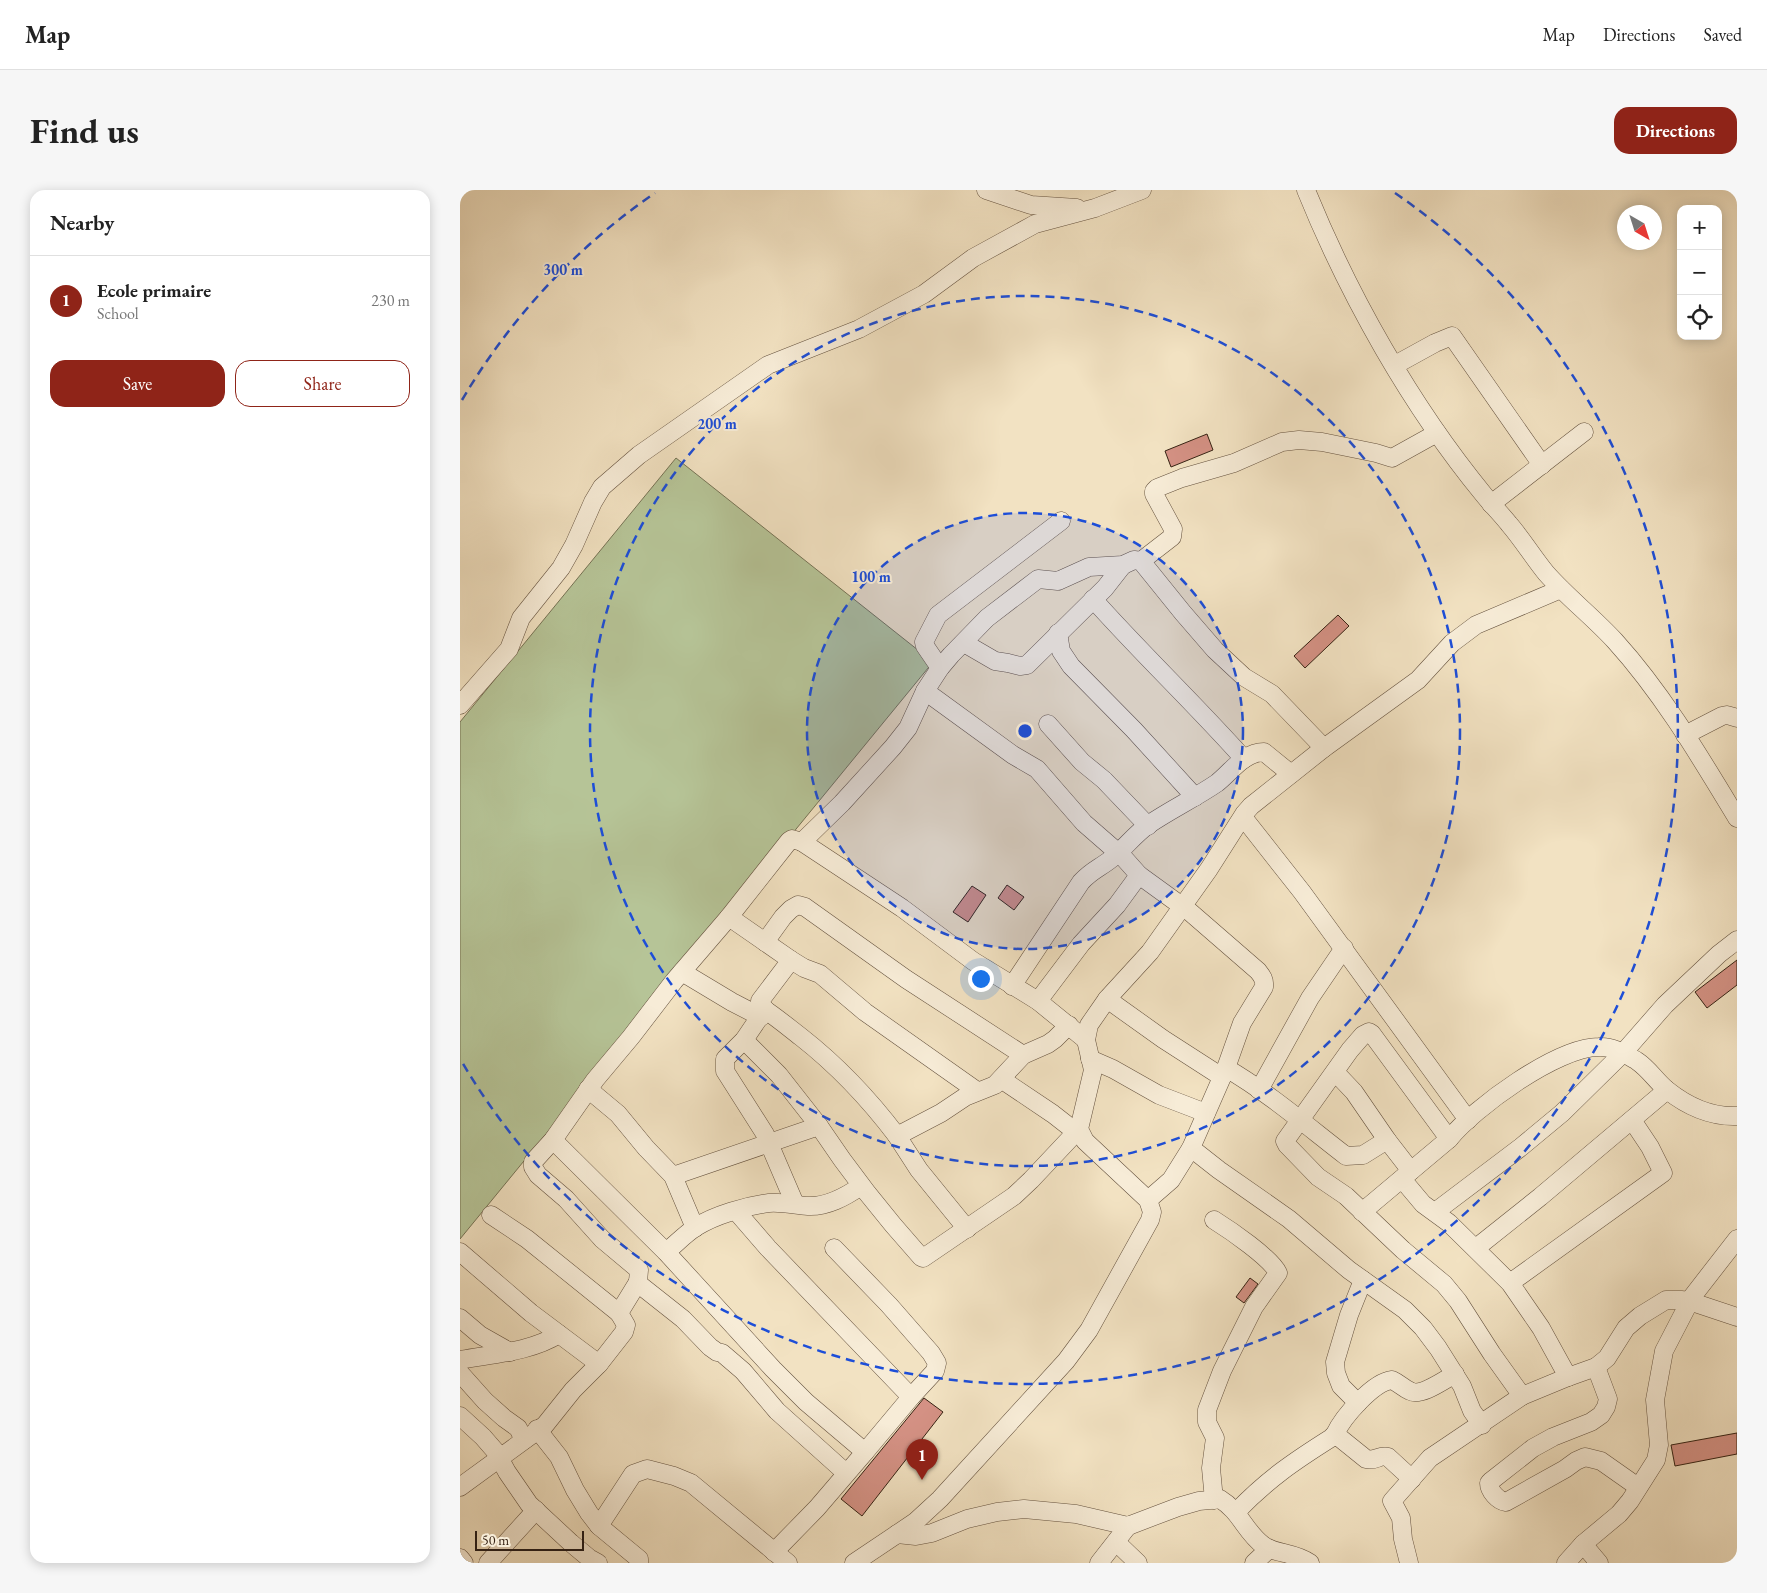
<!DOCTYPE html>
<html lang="en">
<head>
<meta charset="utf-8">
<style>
	body { margin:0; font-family:"EB Garamond",serif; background:#f6f6f6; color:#222 }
	.controls { position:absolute; right:15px; top:15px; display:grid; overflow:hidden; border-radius:10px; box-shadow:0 2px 12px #0003 }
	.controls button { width:45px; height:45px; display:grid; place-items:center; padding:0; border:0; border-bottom:1px solid #e0e0e0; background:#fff; color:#222; font:25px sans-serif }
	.compass { position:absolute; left:1157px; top:15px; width:45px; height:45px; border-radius:50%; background:#fff; box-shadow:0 2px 12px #0003; rotate:141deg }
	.scale { position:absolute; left:15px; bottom:12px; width:109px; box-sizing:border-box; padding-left:5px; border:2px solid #362213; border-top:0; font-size:14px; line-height:18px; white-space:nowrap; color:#362213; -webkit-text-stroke:4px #f7ecd7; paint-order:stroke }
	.you { position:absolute; left:520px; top:788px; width:18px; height:18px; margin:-12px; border:4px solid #fff; border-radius:50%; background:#1a73e8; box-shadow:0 0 0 8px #1a73e833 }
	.badge { display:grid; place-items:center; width:32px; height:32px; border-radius:50%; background:#8f2418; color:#fff; font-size:16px; font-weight:700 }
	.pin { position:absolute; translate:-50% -41px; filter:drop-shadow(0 1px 2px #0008) }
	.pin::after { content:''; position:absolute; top:26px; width:18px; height:15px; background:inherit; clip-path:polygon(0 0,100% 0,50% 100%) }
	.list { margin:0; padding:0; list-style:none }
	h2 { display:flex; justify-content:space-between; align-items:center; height:65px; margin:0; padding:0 20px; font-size:21px }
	h2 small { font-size:16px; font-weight:400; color:#767676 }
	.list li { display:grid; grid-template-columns:32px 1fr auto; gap:15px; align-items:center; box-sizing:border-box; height:90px; padding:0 20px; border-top:1px solid #e0e0e0 }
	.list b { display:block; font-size:19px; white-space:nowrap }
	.list p { margin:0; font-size:16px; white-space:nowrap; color:#767676 }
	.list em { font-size:16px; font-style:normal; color:#767676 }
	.actions { display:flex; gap:10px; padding:15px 20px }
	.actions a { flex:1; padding:11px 0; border:1px solid #8f2418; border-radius:15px; text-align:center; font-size:18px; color:#8f2418 }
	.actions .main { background:#8f2418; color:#fff }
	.icon { flex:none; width:28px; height:28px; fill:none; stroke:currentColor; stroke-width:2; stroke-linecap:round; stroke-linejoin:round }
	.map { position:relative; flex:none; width:1277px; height:1373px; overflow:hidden; border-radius:15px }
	header { display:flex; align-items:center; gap:30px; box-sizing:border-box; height:70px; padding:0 25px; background:#fff; border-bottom:1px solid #e0e0e0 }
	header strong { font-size:24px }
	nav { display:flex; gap:28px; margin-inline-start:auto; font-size:18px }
	.intro { display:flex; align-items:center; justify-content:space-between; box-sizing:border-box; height:120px; padding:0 30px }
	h1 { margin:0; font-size:35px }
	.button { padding:12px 22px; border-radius:15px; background:#8f2418; color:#fff; font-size:18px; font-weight:700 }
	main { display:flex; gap:30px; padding:0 30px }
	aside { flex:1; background:#fff; border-radius:15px; box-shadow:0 2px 12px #0003 }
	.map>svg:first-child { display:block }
</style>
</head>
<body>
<header>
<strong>Map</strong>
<nav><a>Map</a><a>Directions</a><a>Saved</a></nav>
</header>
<div class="intro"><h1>Find us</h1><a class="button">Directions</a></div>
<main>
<aside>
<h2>Nearby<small></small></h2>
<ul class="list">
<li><span class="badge">1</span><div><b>Ecole primaire</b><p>School</p></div><em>230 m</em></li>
</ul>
<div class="actions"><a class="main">Save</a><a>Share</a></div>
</aside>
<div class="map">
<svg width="1277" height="1373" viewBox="0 0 1277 1373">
	<rect width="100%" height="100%" fill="#f2e2c2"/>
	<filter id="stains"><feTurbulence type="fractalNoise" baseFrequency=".004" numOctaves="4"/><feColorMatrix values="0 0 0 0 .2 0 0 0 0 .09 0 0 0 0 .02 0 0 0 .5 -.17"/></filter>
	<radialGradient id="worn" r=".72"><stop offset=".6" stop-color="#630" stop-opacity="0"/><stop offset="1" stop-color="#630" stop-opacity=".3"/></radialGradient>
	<path fill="#b6c497" stroke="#767355" d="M216 268 473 472 0 1049V532Z"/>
	<g fill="#d49184" stroke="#362213">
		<path d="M747 244 753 260 711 277 705 261Z"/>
		<path d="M878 425 889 436 845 478 834 466Z"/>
		<path d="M547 695 564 707 554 720 538 708Z"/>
		<path d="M512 696 526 705 508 732 493 722Z"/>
		<path d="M1277 770V795L1247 818 1235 802Z"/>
		<path d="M790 1088 798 1094 784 1113 776 1107Z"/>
		<path d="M464 1208 483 1222 402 1326 381 1309Z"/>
		<path d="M1277 1243V1264L1215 1276 1211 1255Z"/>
	</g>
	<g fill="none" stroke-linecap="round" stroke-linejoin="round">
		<g stroke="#65523f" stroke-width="19">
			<g id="street">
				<path d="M526 0 571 15 617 18"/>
				<path d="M846 0C889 106 951 216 1024 305 1032 315 1041 324 1049 334 1062 349 1073 367 1086 383 1107 407 1133 427 1155 451 1203 504 1240 567 1277 628"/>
				<path d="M935 175 975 153 992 146 1082 275"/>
				<path d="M1031 314 1124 242"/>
				<path d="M681 371 712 347 713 339 694 304V301L697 298 722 288 774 273 822 252 839 250 862 252 916 263 932 268 977 243"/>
				<path d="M633 409C682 464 735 514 784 569"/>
				<path d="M598 443 601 461 611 476 674 540 735 607"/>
				<path d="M504 453 535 471 548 473 560 476 567 475 645 398 663 375"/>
				<path d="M480 478 465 456 464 452 478 425 601 331"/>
				<path d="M465 501 553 565 577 579 624 633 663 667 679 685 657 715 621 754 578 811"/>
				<path d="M0 515 49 459 61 428 101 378 114 355 133 312 142 297 179 265 308 175 399 139 464 104 513 68 575 34 635 18 682 0"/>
				<path d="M588 534 622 572 644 590 688 636"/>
				<path d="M1225 545 1262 526 1267 525 1277 528"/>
				<path d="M783 627 842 702 1008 930"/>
				<path d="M342 652 332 649 329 651 269 727 214 791 171 847 135 890 93 950 73 972V977L78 985 106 1009 142 1049 179 1080 178 1092 180 1095 223 1129 250 1157 257 1162 262 1163 283 1181 317 1221 386 1283"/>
				<path d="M679 685 730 722 798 781C802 786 805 790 804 797L782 833 766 878 731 958 711 990 688 1010"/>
				<path d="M269 727 331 770 300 811 301 817C315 826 328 837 341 847 378 876 409 909 437 946L481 923 505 907 535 895 563 865 588 854 595 849 609 835"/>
				<path d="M305 752 323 727 331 719 338 715 345 717 446 789 563 865"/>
				<path d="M331 770 344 778 360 784 405 822 517 901"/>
				<path d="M222 782 272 812 301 827"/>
				<path d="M552 796 621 692C632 680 640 678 651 669 664 659 674 645 688 635 710 620 735 608 757 593 771 582 784 562 804 562L831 584"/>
				<path d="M647 809 703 849 762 887"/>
				<path d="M305 819 284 850 265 869V881L305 944 335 1014"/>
				<path d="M284 850 319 885 359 936"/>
				<path d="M626 850 578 811 513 771 442 718 342 652 382 613 433 557 448 538 465 501 480 478 491 465 527 428 578 389 598 391 629 377 663 375 674 370 681 371 723 423 755 460 784 487 812 504 864 558"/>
				<path d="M630 869 653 879 699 905 746 923"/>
				<path d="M766 878C809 903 847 936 886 966L903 965 927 950"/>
				<path d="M875 882 894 902 927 950 951 981"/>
				<path d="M541 889 593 924 616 942"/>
				<path d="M128 899 158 924 186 958 213 986 235 1038"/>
				<path d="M799 900 850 808 884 758"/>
				<path d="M437 946 459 980 507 1039"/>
				<path d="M989 949 912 844 909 842 903 845 890 860 825 951 827 955 858 987 886 1006 943 1060 984 1094 998 1111 1032 1164 1062 1206"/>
				<path d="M93 950 206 1062 313 1179 346 1212 405 1262 357 1318 314 1362"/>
				<path d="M731 958 759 980 829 1029 889 1080 945 1120 963 1138 978 1158 1002 1196 1012 1221 1022 1235"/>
				<path d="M213 986 359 936C390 983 424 1026 461 1067L463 1068 554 1006 571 990 619 939"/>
				<path d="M942 989 963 1014 989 1033 1050 1093 1081 1138 1108 1187"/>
				<path d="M276 1021 308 1058 451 1207 405 1262"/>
				<path d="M902 1022 989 949C1014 918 1097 857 1139 857 1153 856 1165 864 1177 871 1189 879 1196 891 1207 900 1227 916 1251 927 1277 926"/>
				<path d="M975 1022 1061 957 1102 923 1163 863 1205 815 1259 764 1277 750"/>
				<path d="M31 1025 67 1049 159 1123"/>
				<path d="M374 1058 429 1115 471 1163 477 1173 475 1181 451 1207"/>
				<path d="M1016 1058 1080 1007 1207 900"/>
				<path d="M0 1062 71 1123 139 1174"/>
				<path d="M206 1062C216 1054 225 1044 236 1037 255 1025 286 1016 309 1013 322 1012 335 1015 348 1016 367 1017 385 1007 401 996"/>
				<path d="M1050 1093 1203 983 1190 957 1172 930"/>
				<path d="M0 1128 20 1145 50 1162"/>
				<path d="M0 1170C32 1164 71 1162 99 1144"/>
				<path d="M1136 1177 1148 1209 1146 1217 1141 1225 1131 1232 1093 1247 1073 1258 1031 1291 1029 1293C1029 1301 1038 1311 1046 1312L1105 1279 1116 1271 1125 1267 1141 1271 1178 1297"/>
				<path d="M0 1183 25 1211 44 1228 58 1238 64 1250"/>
				<path d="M898 1213 881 1196 876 1183 875 1172 889 1125 903 1090"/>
				<path d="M0 1226 23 1247 36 1262 47 1282 69 1314 111 1353 129 1368 138 1373"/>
				<path d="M77 1239 99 1267 115 1300 129 1323 139 1336 173 1284 187 1279 214 1286 231 1293 328 1373"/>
				<path d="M875 1244C883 1227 913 1192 932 1190 939 1193 943 1198 950 1201 961 1207 984 1190 995 1184"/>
				<path d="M0 1297 85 1235 113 1200 139 1174 164 1142 166 1135 159 1123 178 1092"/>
				<path d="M754 1310 751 1278 755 1248 747 1232V1220L762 1181 794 1117 818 1083C811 1068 770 1040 754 1030"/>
				<path d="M776 1322C808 1289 833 1272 871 1248L875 1244 906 1269C915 1272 920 1264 928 1267L952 1289"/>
				<path d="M139 1336 179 1369V1373"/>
				<path d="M437 1344 456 1346 472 1343 507 1329 537 1322 564 1319 616 1324 668 1336 718 1317 739 1311 760 1309C780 1321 786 1343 803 1355 814 1364 835 1362 850 1373"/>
				<path d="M656 1352 678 1373"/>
				<path d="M1123 1354 1139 1373"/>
				<path d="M0 1368 4 1373"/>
				<path d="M28 1373 76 1320"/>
				<path d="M394 1373 455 1332 480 1309 606 1171 629 1140 690 1030 692 1022 688 1010 625 951 619 939 633 880 626 850 629 835 647 809 690 762 749 679 784 624 791 616 864 558 958 490 992 453 1016 435 1101 399"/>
				<path d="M639 1373 668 1336"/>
				<path d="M794 1373 809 1359"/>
				<path d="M949 1373 943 1349 941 1328 932 1311 970 1268 1062 1206 1108 1187 1136 1177 1147 1168 1166 1138 1180 1126 1206 1110H1221L1229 1111 1277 1127"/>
				<path d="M1106 1373 1123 1354 1159 1324 1170 1311 1196 1270 1199 1255 1195 1210 1204 1161 1232 1107 1277 1049"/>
			</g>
		</g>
		<use href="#street" stroke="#f7ecd7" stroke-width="18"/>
	</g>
	<circle cx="565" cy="541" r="218" fill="#1d4ed8" fill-opacity=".12"/>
	<g fill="none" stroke="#1d4ed8" stroke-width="2.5" stroke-dasharray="9 6">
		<circle cx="565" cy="541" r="218"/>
		<circle cx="565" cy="541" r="435"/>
		<path d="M2 210A653 653 0 0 1 195 3M935 3A653 653 0 1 1 2 872"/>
	</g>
	<circle cx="565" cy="541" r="8" fill="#1d4ed8" stroke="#f7ecd7" stroke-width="2.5"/>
	<g font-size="15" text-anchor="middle" font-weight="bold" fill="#1d4ed8" stroke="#f7ecd7" stroke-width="4" stroke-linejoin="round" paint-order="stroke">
		<text x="103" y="85">300 m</text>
		<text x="257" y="239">200 m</text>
		<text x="411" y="392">100 m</text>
	</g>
	<rect width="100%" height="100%" filter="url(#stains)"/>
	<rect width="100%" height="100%" fill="url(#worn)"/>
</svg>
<div class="controls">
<button>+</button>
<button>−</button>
<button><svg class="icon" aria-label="locate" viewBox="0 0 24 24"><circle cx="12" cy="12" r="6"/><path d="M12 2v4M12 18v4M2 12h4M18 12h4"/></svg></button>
</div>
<svg class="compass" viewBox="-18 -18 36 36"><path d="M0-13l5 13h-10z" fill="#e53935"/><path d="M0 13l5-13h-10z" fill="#767676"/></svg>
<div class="scale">50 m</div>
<div class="you"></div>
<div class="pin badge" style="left:462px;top:1290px">1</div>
</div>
</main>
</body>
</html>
